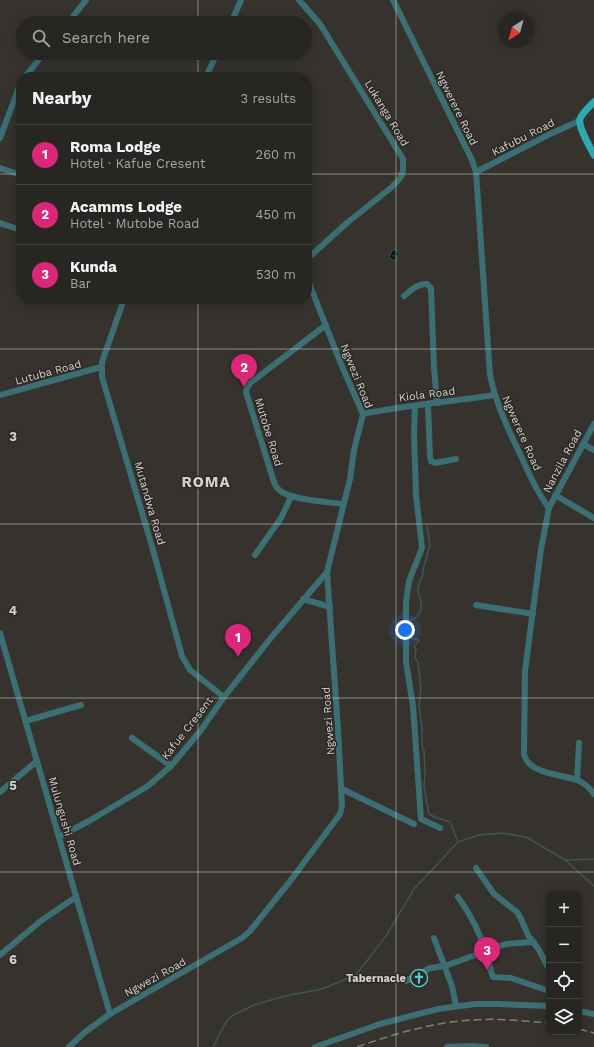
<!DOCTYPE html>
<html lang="en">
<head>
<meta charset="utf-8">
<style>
	body { margin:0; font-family:"Work Sans",sans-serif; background:#343230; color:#f1f3f6 }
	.controls { position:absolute; right:12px; bottom:12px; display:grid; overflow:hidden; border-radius:8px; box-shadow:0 2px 10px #0003 }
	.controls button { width:36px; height:36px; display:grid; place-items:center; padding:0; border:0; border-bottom:1px solid #444341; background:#282623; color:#f1f3f6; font:20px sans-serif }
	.compass { position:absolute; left:498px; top:12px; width:36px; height:36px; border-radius:50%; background:#282623; box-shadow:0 2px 10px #0003; rotate:216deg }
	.you { position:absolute; left:405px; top:630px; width:14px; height:14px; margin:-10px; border:3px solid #fff; border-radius:50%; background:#1a73e8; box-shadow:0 0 0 6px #1a73e833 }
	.badge { display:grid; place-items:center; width:26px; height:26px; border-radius:50%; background:#db2777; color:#fff; font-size:13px; font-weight:700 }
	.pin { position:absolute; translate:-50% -33px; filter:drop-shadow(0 1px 2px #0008) }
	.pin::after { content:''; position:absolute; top:21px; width:14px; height:12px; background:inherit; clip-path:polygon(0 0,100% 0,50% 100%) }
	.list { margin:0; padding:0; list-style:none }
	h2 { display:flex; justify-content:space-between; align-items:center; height:52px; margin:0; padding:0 16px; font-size:17px }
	h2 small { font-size:13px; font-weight:400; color:#a5a5a6 }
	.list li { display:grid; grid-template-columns:26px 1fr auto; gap:12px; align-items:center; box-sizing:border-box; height:60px; padding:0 16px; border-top:1px solid #444341 }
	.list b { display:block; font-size:15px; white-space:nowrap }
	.list p { margin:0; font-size:13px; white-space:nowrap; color:#a5a5a6 }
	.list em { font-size:13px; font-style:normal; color:#a5a5a6 }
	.icon { flex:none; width:22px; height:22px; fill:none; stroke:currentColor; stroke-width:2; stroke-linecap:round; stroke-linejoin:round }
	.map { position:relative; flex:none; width:594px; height:1047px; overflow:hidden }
	.search { position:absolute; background:#282623; box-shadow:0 2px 10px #0003; left:16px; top:16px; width:296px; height:44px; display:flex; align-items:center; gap:10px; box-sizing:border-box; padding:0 14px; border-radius:22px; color:#a5a5a6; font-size:15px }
	.panel { position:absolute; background:#282623; box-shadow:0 2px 10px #0003; left:16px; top:72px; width:296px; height:232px; border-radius:16px }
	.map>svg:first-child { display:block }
</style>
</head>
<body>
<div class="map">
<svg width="594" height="1047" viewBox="0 0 594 1047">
	<defs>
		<pattern id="water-ripples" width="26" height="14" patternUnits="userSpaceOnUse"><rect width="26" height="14" fill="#001e20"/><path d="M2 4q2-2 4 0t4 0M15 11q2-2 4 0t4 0" fill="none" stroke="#243e3f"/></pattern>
	</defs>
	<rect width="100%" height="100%" fill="#36332f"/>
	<path fill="url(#water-ripples)" stroke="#3f5454" d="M395 249 399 254 394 261 389 257 392 251Z"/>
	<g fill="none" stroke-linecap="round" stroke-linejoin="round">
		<g stroke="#3f5454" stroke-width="1.5">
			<path d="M427 526 430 545 423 570V575C420 580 418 584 418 590 418 595 421 599 421 603 423 611 417 619 410 620L411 638 419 640 414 647 416 649 415 657 418 663 421 689 419 704 422 728V745L424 751 425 771 424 787 429 814 435 817 450 822 458 842"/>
			<path d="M566 860 594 859"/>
			<path d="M213 1047 223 1027 228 1019 235 1014 254 1005 285 996 322 989 356 975 386 936 414 889 458 842 479 835 502 833 526 837 565 860 594 886"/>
		</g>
		<g stroke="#3c6f73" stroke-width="6">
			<path d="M299 0 320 24 403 159V171L401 177 392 187 348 222 307 259"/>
			<path d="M393 0 472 160 476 172 490 375C496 404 508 429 521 456 529 474 537 492 549 508L541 549 525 671 524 754C528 774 561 774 577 780 584 783 590 788 594 794"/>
			<path d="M68 23 86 0"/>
			<path d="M231 23 241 0"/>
			<path d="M25 77 44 53"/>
			<path d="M206 77 217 53"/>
			<path d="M0 138 21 82"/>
			<path d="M0 168 21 175"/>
			<path d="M476 172 548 135 579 121"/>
			<path d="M0 223 21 230"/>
			<path d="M404 296C410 291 418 283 427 284L431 288 434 367 437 403"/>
			<path d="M124 299 102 362V377L153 550 182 656 190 670 224 697"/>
			<path d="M326 325 250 383 247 388 246 392 273 479C274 483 276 487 279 490 290 500 328 502 343 504"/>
			<path d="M0 395 101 367"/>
			<path d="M428 405 430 457 431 461 435 463 456 459"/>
			<path d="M415 406 414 433 416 495 422 548 409 581 406 602V662L413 706 421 819 440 828"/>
			<path d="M363 414C406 405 450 402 494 395"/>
			<path d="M583 444 594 450"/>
			<path d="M555 495 594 518"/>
			<path d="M549 508 594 424"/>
			<path d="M255 555 281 518 291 497"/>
			<path d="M303 599 330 607"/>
			<path d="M476 605 533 614"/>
			<path d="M0 633 110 1014"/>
			<path d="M26 721 53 713 81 705"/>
			<path d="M132 738 171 766"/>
			<path d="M577 780 579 743"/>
			<path d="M342 789 414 824"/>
			<path d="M0 792 37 761"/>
			<path d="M59 837 89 821 148 786 171 766 201 730 224 697 270 639 327 572"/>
			<path d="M476 868 494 894 517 912 521 919 528 935 539 950 549 969"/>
			<path d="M458 897C471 915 481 935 487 956 490 963 490 971 493 977L511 978 549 991"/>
			<path d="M434 938 452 986 456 1006"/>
			<path d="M0 955 42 920 76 897"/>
			<path d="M406 981 430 968 445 966 506 944 534 942"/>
			<path d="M579 1011 594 1014"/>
			<path d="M69 1047 85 1032 110 1014 242 938 250 931 291 880 340 814 342 806 338 729 327 572 350 479 354 450 363 414 341 364 307 278"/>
			<path d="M315 1047 380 1024 438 1009 475 1004H498L549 1006"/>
			<path d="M447 1047 471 1046 486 1047"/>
		</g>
		<path stroke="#2ca9b2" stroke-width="7" d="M594 102C589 107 582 113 580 119 578 127 590 147 594 155"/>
		<g stroke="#807e7a" stroke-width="1.5" stroke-dasharray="8 4" stroke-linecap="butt">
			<path d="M579 1029 594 1033"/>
			<path d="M357 1047C394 1034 433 1022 473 1020 498 1018 524 1021 549 1023"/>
		</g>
	</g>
	<path fill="none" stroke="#d3d1ce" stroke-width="1" stroke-opacity="0.55" d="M198 0V23M396 0V1047M198 53V77M0 174H21M307 174H594M198 299V1047M0 349H594M0 524H594M0 698H594M0 872H594"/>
	<defs>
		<g id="church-ring" transform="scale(0.9)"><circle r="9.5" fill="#2c2925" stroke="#52ccd5" stroke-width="1.5"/><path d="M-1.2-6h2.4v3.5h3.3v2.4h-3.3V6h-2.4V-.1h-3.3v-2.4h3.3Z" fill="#52ccd5"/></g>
	</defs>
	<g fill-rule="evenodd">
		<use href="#church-ring" x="419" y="978"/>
	</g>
	<g text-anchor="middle" stroke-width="3" stroke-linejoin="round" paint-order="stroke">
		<g font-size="11" fill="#d3d1ce" stroke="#2c2925">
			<text transform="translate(457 108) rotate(64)" y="4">Ngwerere Road</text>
			<text transform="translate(387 113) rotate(59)" y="4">Lukanga Road</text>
			<text transform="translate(523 137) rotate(-27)" y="4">Kafubu Road</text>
			<text transform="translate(48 372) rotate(-15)" y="4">Lutuba Road</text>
			<text transform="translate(357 376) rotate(68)" y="4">Ngwezi Road</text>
			<text transform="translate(427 394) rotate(-7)" y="4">Kiola Road</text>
			<text transform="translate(269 432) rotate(73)" y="4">Mutobe Road</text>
			<text transform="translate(522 433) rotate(66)" y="4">Ngwerere Road</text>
			<text transform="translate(562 461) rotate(-62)" y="4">Nanzila Road</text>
			<text transform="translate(150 503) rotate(74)" y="4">Mutandwa Road</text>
			<text transform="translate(328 721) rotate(-94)" y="4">Ngwezi Road</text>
			<text transform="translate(187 728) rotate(-52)" y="4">Kafue Cresent</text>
			<text transform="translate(65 821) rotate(74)" y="4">Mulungushi Road</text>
			<text transform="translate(155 977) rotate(-29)" y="4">Ngwezi Road</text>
		</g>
		<g font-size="11" font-weight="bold" fill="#d3d1ce" stroke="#2c2925" text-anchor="end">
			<text x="406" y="982">Tabernacle</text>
		</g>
		<g font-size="15" font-weight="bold" letter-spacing="1" fill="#d3d1ce" stroke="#2c2925">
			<text x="206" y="487">ROMA</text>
		</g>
	</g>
	<g font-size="13" text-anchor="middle" font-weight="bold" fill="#d3d1ce" stroke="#2c2925" stroke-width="3" stroke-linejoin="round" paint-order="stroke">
		<text x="13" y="441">3</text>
		<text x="13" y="615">4</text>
		<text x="13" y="790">5</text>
		<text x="13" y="964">6</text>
	</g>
</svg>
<div class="controls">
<button>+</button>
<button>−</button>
<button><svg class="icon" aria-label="locate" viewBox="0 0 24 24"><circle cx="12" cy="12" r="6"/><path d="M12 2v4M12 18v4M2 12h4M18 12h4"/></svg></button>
<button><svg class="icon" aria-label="layers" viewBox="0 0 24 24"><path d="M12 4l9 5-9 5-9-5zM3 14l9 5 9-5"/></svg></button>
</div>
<svg class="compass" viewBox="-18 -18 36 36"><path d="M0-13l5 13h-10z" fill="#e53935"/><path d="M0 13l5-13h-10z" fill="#a5a5a6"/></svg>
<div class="you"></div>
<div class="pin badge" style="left:238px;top:657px">1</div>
<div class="pin badge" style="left:244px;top:387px">2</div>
<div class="pin badge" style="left:487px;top:970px">3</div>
<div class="search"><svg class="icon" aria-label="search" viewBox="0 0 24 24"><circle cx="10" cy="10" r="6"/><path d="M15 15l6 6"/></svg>Search here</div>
<section class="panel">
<h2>Nearby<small>3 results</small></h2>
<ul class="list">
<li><span class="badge">1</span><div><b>Roma Lodge</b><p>Hotel · Kafue Cresent</p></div><em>260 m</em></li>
<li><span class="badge">2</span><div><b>Acamms Lodge</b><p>Hotel · Mutobe Road</p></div><em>450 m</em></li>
<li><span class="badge">3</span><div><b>Kunda</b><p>Bar</p></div><em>530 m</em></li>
</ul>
</section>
</div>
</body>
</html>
